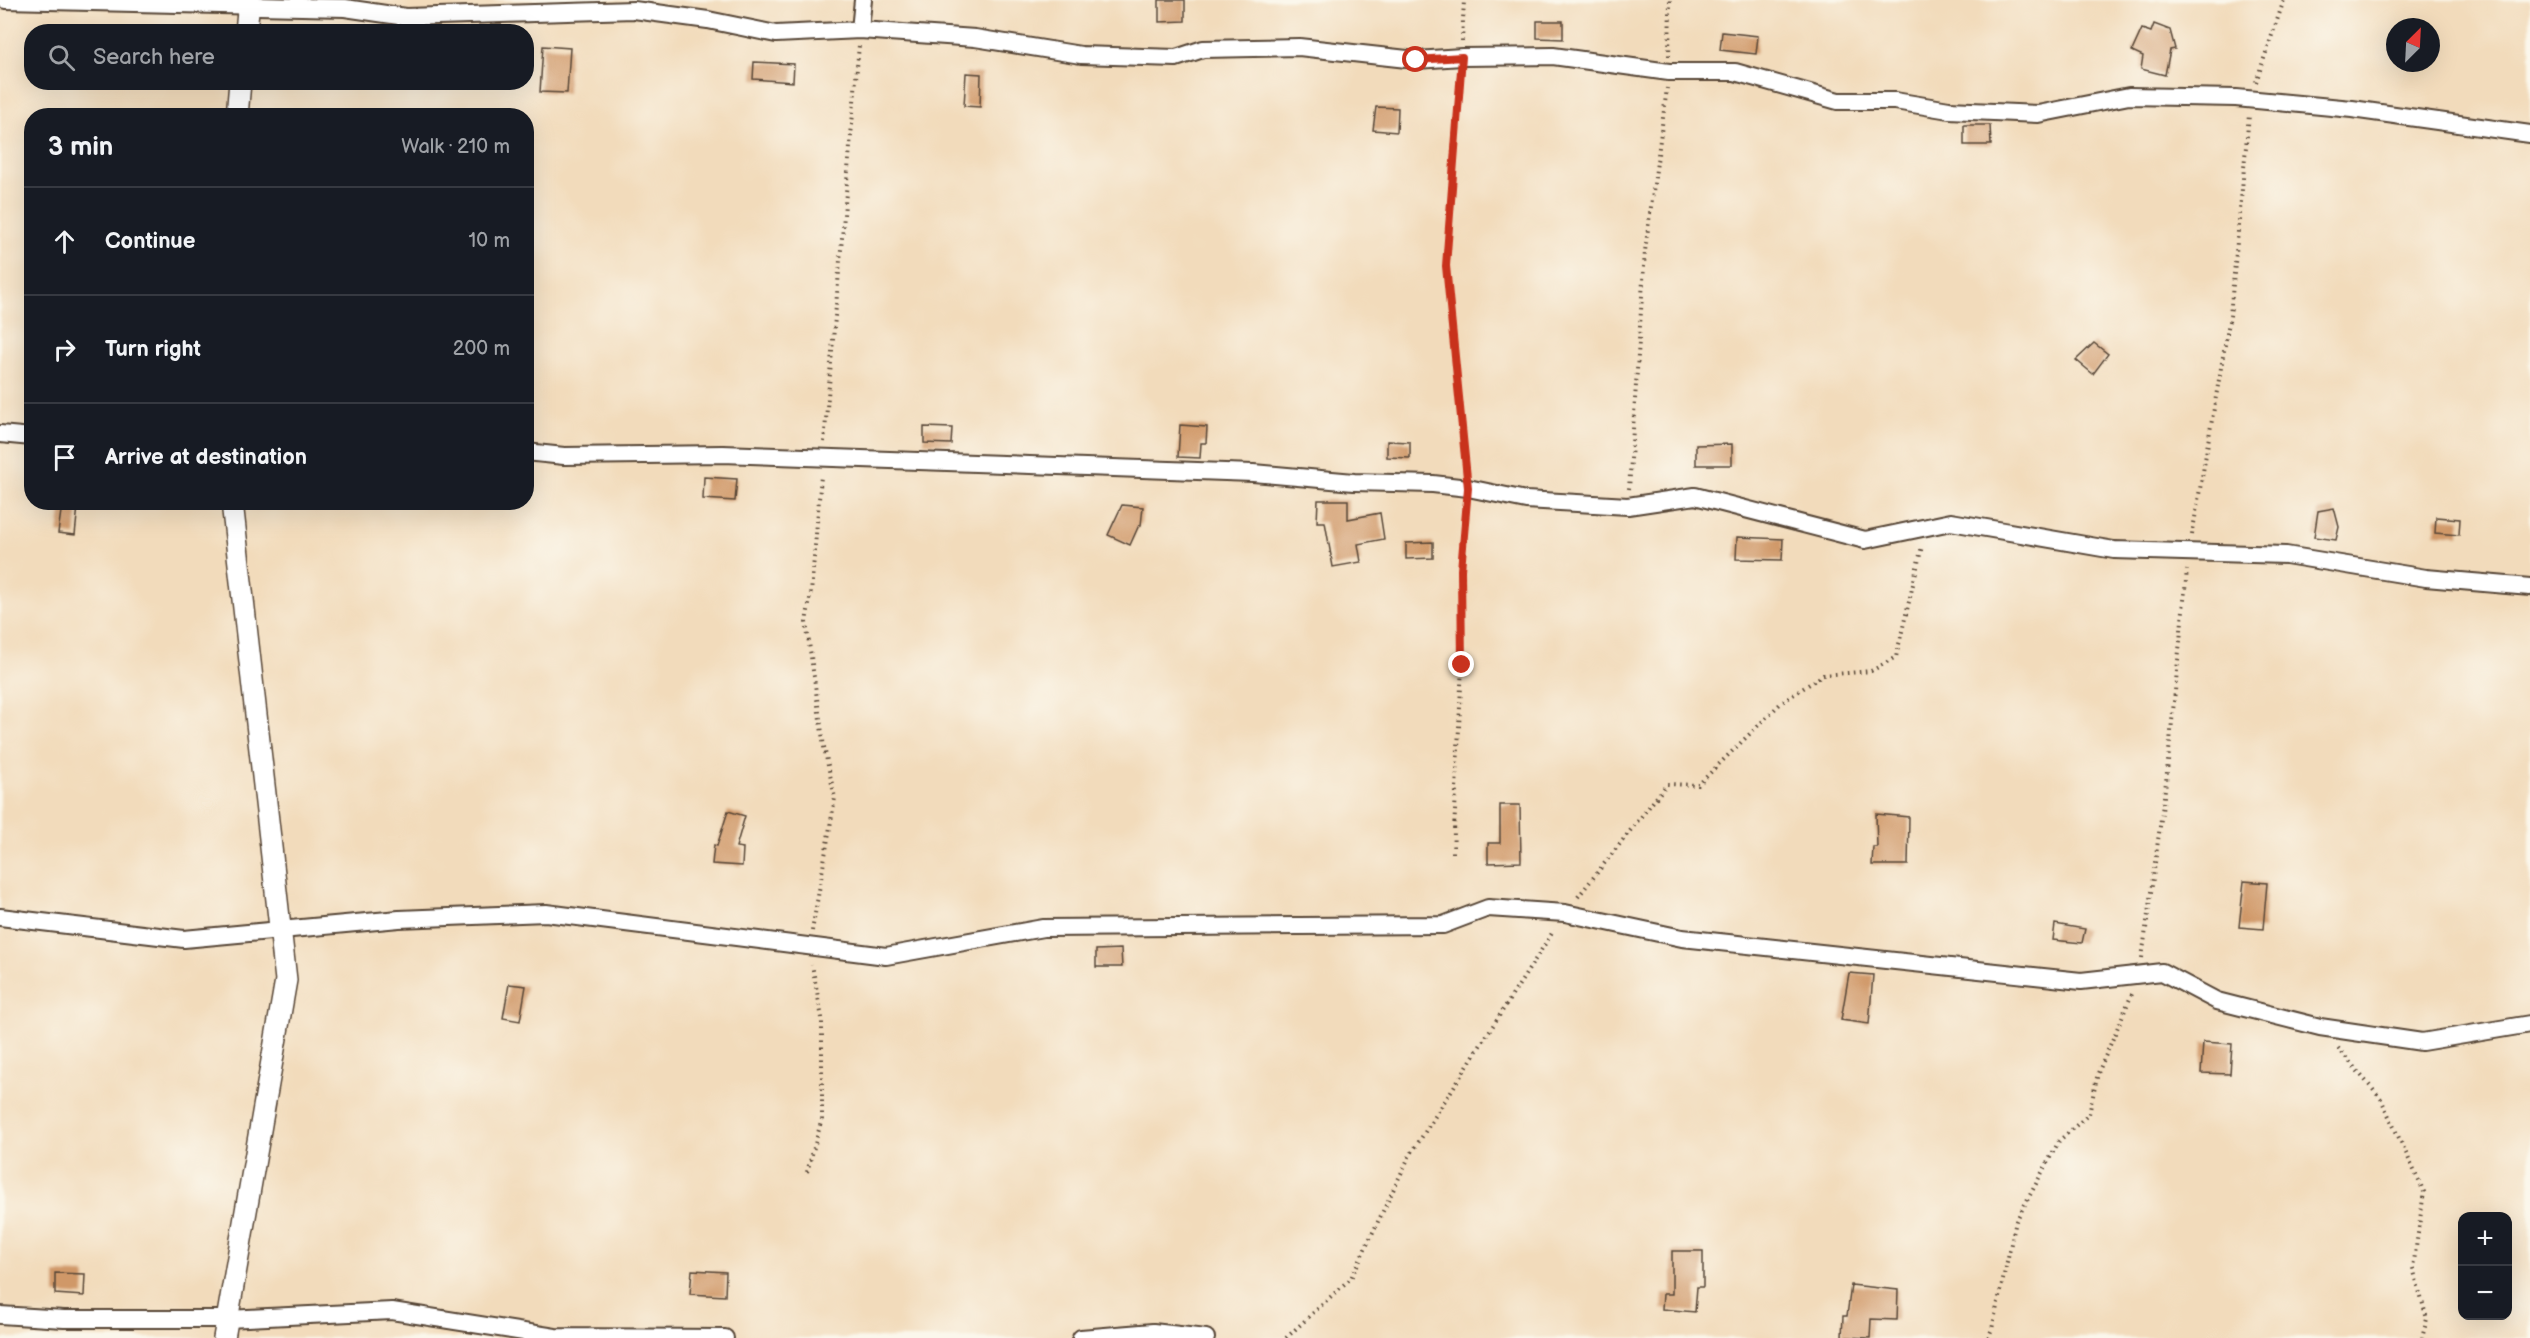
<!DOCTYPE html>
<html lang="en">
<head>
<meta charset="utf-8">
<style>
	body { margin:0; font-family:"Balsamiq Sans",sans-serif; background:#242831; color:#f1f3f6 }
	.controls { position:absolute; right:18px; bottom:18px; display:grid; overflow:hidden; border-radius:12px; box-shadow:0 6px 24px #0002 }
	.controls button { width:54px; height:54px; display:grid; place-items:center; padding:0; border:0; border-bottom:2px solid #363941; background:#171b24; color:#f1f3f6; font:30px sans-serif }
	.compass { position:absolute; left:2386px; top:18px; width:54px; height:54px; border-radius:50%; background:#171b24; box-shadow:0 6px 24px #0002; rotate:24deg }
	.stop { position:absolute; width:18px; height:18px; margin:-14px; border:4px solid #c8321e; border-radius:50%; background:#fff }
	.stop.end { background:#c8321e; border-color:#fff; box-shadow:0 2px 6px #0008 }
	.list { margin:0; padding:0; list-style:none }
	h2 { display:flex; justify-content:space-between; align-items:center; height:78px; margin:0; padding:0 24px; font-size:26px }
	h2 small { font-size:20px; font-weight:400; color:#9ea1a6 }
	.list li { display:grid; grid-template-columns:39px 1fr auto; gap:18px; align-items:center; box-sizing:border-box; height:108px; padding:0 24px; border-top:2px solid #363941 }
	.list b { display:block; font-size:22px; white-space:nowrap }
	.list em { font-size:20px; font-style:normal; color:#9ea1a6 }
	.icon { flex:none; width:33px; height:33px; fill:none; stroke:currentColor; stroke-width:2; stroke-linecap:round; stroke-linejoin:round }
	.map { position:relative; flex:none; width:2530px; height:1338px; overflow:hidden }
	.search { position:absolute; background:#171b24; box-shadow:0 6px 24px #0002; left:24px; top:24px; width:510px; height:66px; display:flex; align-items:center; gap:15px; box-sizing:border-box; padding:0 21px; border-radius:24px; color:#9ea1a6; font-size:22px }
	.panel { position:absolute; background:#171b24; box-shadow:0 6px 24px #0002; left:24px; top:108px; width:510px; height:402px; border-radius:24px }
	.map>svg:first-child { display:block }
</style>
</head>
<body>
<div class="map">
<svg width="2530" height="1338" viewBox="0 0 2530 1338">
	<rect width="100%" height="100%" fill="#fbf7ec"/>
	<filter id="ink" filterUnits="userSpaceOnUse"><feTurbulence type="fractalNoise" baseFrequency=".0167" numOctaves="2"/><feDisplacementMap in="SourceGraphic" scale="12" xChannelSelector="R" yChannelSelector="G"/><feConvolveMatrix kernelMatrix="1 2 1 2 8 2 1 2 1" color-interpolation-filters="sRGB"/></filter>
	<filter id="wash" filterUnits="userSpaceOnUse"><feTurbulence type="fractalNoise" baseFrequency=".008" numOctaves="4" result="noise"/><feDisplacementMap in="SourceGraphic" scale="24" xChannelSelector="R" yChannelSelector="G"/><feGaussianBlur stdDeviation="1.35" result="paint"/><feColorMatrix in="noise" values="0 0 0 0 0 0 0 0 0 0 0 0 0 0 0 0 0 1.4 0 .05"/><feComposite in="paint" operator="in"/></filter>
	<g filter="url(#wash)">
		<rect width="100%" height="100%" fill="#f2dbbb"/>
		<g id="blocks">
			<g fill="#d09867">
				<path d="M1159 0H1185V21L1159 22Z"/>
				<path d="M1537 21H1563V39L1537 38Z"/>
				<path d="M2154 24 2170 30 2175 49 2170 50 2165 75 2141 69 2143 56 2132 51 2142 29 2151 32Z"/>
				<path d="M1722 32 1758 36 1756 54 1720 50Z"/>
				<path d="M543 46 570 48 567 93 540 92Z"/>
				<path d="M754 62 794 64 793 82 753 79Z"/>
				<path d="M966 73 981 74 980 107 964 106Z"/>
				<path d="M1376 107 1398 108 1397 132 1373 130Z"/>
				<path d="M1964 125H1990L1991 145H1964Z"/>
				<path d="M2094 343 2108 354 2093 374 2076 360Z"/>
				<path d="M1180 425 1207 427 1206 443H1201L1200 458 1178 457Z"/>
				<path d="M924 427 952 428 951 444 924 443Z"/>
				<path d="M1387 441 1410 442V458L1387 457Z"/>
				<path d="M1732 444V465H1696V445Z"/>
				<path d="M704 477 737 479 735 501 703 499Z"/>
				<path d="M1318 500H1348V519L1380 513 1384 539 1358 544 1361 562 1333 567 1325 522H1317Z"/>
				<path d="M62 504 78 506 75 535 58 533Z"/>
				<path d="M1122 505 1143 507 1141 525H1139L1130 545 1108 535Z"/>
				<path d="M2334 508 2339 527 2336 540 2314 537 2318 511Z"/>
				<path d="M2436 517 2460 519 2459 535 2435 533Z"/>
				<path d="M1737 537 1783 539 1782 560 1736 559Z"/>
				<path d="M1433 542V558L1406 559V543Z"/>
				<path d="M1500 805H1520L1521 862 1488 863V843H1500Z"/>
				<path d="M728 811 745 816 736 847 743 848 742 866 712 864 714 845 717 846Z"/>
				<path d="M1876 814 1909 817 1908 865H1872L1873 847H1877Z"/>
				<path d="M2244 881 2267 883 2263 929 2239 927Z"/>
				<path d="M2055 924 2085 929 2082 943 2053 940Z"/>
				<path d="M1121 949 1122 967H1096V950Z"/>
				<path d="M1849 973 1873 975 1869 1024 1841 1020Z"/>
				<path d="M509 984 526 986 520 1021 503 1018Z"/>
				<path d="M2203 1042 2232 1044 2230 1074 2201 1073Z"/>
				<path d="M1672 1251H1703V1287H1697L1695 1312 1662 1309 1663 1294H1672Z"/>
				<path d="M692 1270 726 1272 725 1296 690 1294Z"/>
				<path d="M55 1273 85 1274 84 1296 55 1294Z"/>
				<path d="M1851 1285 1898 1290 1897 1320 1871 1319 1870 1338 1842 1337 1843 1316H1847Z"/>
			</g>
		</g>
	</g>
	<g filter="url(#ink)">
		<use href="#blocks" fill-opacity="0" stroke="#564536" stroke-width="1.5"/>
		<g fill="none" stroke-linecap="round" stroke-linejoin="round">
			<g stroke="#564536" stroke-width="20">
				<g id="minor">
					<path d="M5 0 345 8 406 17 634 10 708 20 776 34 860 30 975 38 1081 55 1176 58 1203 49 1299 47 1416 60 1462 57 1553 56 1669 72H1735L1838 101H1895L1949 110 2038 114 2129 96 2236 98 2352 109 2530 134"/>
					<path d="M860 30 863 0"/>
					<path d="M0 434 32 437"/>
					<path d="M526 452 564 456 723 454 1253 473 1354 482 1433 484 1468 488 1526 500 1628 506 1695 496 1865 540 1951 522 2114 550 2286 555 2426 578 2530 587"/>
					<path d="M0 917 184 939 399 919 546 913 886 956 1043 928 1443 925 1488 908 1565 913 1682 938 2081 981 2162 972 2217 1001 2320 1027 2422 1042 2530 1024"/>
					<path d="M0 1315 64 1319H227L392 1311 555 1337 725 1338"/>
					<path d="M1081 1338 1153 1332 1206 1338"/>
				</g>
			</g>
			<g stroke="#564536" stroke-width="24">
				<g id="tertiary">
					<path d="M246 32 249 0"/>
					<path d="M237 116 240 82"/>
					<path d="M224 1338 286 980 232 502"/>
				</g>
			</g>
			<g stroke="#564536" stroke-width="4" stroke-dasharray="1.5 4.5" stroke-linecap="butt">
				<path d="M1462 41 1464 0"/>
				<path d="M1669 56 1670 0"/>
				<path d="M1460 73 1446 266 1466 472"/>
				<path d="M2256 82 2284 0"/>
				<path d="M824 442 859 45"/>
				<path d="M1629 489 1645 251 1667 88"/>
				<path d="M2192 535 2230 316 2249 115"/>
				<path d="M1453 853 1462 665V570L1466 506"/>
				<path d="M1578 897 1667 784 1698 785 1781 703 1823 675 1871 671 1896 657 1922 546"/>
				<path d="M812 931 835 798 824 747 806 622 811 593 821 476"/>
				<path d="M2142 958 2166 782 2187 570"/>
				<path d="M2338 1048 2381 1099 2424 1192 2413 1268 2427 1319 2422 1338"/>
				<path d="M807 1172 822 1119V1018L812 965"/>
				<path d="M1286 1338 1351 1278 1409 1157 1554 930"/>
				<path d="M1988 1338 1992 1329 2016 1221 2059 1141 2089 1114 2098 1073 2132 994"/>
			</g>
			<use href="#minor" stroke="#fff" stroke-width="16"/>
			<use href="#tertiary" stroke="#fff" stroke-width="21"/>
		</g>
	</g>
	<g fill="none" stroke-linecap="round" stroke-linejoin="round" filter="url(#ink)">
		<path stroke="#c8321e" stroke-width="8" d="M1416 60 1462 57 1446 266 1468 488 1461 570 1462 665"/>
	</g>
</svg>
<div class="controls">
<button>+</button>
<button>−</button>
</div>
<svg class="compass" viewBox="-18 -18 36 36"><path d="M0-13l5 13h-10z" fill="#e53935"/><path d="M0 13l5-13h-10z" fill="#9ea1a6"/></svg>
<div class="stop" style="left:1416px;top:60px"></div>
<div class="stop end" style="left:1462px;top:665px"></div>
<div class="search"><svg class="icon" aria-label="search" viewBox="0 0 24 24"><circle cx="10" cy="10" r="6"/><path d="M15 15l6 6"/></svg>Search here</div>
<section class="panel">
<h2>3 min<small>Walk · 210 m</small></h2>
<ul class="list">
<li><svg class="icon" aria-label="ahead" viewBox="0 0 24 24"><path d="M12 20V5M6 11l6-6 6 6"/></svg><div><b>Continue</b></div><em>10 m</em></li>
<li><svg class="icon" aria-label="right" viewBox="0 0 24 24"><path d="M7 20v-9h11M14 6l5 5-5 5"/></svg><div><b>Turn right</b></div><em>200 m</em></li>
<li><svg class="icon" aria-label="arrive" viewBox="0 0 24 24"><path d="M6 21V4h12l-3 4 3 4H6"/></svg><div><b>Arrive at destination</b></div></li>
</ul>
</section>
</div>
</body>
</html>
